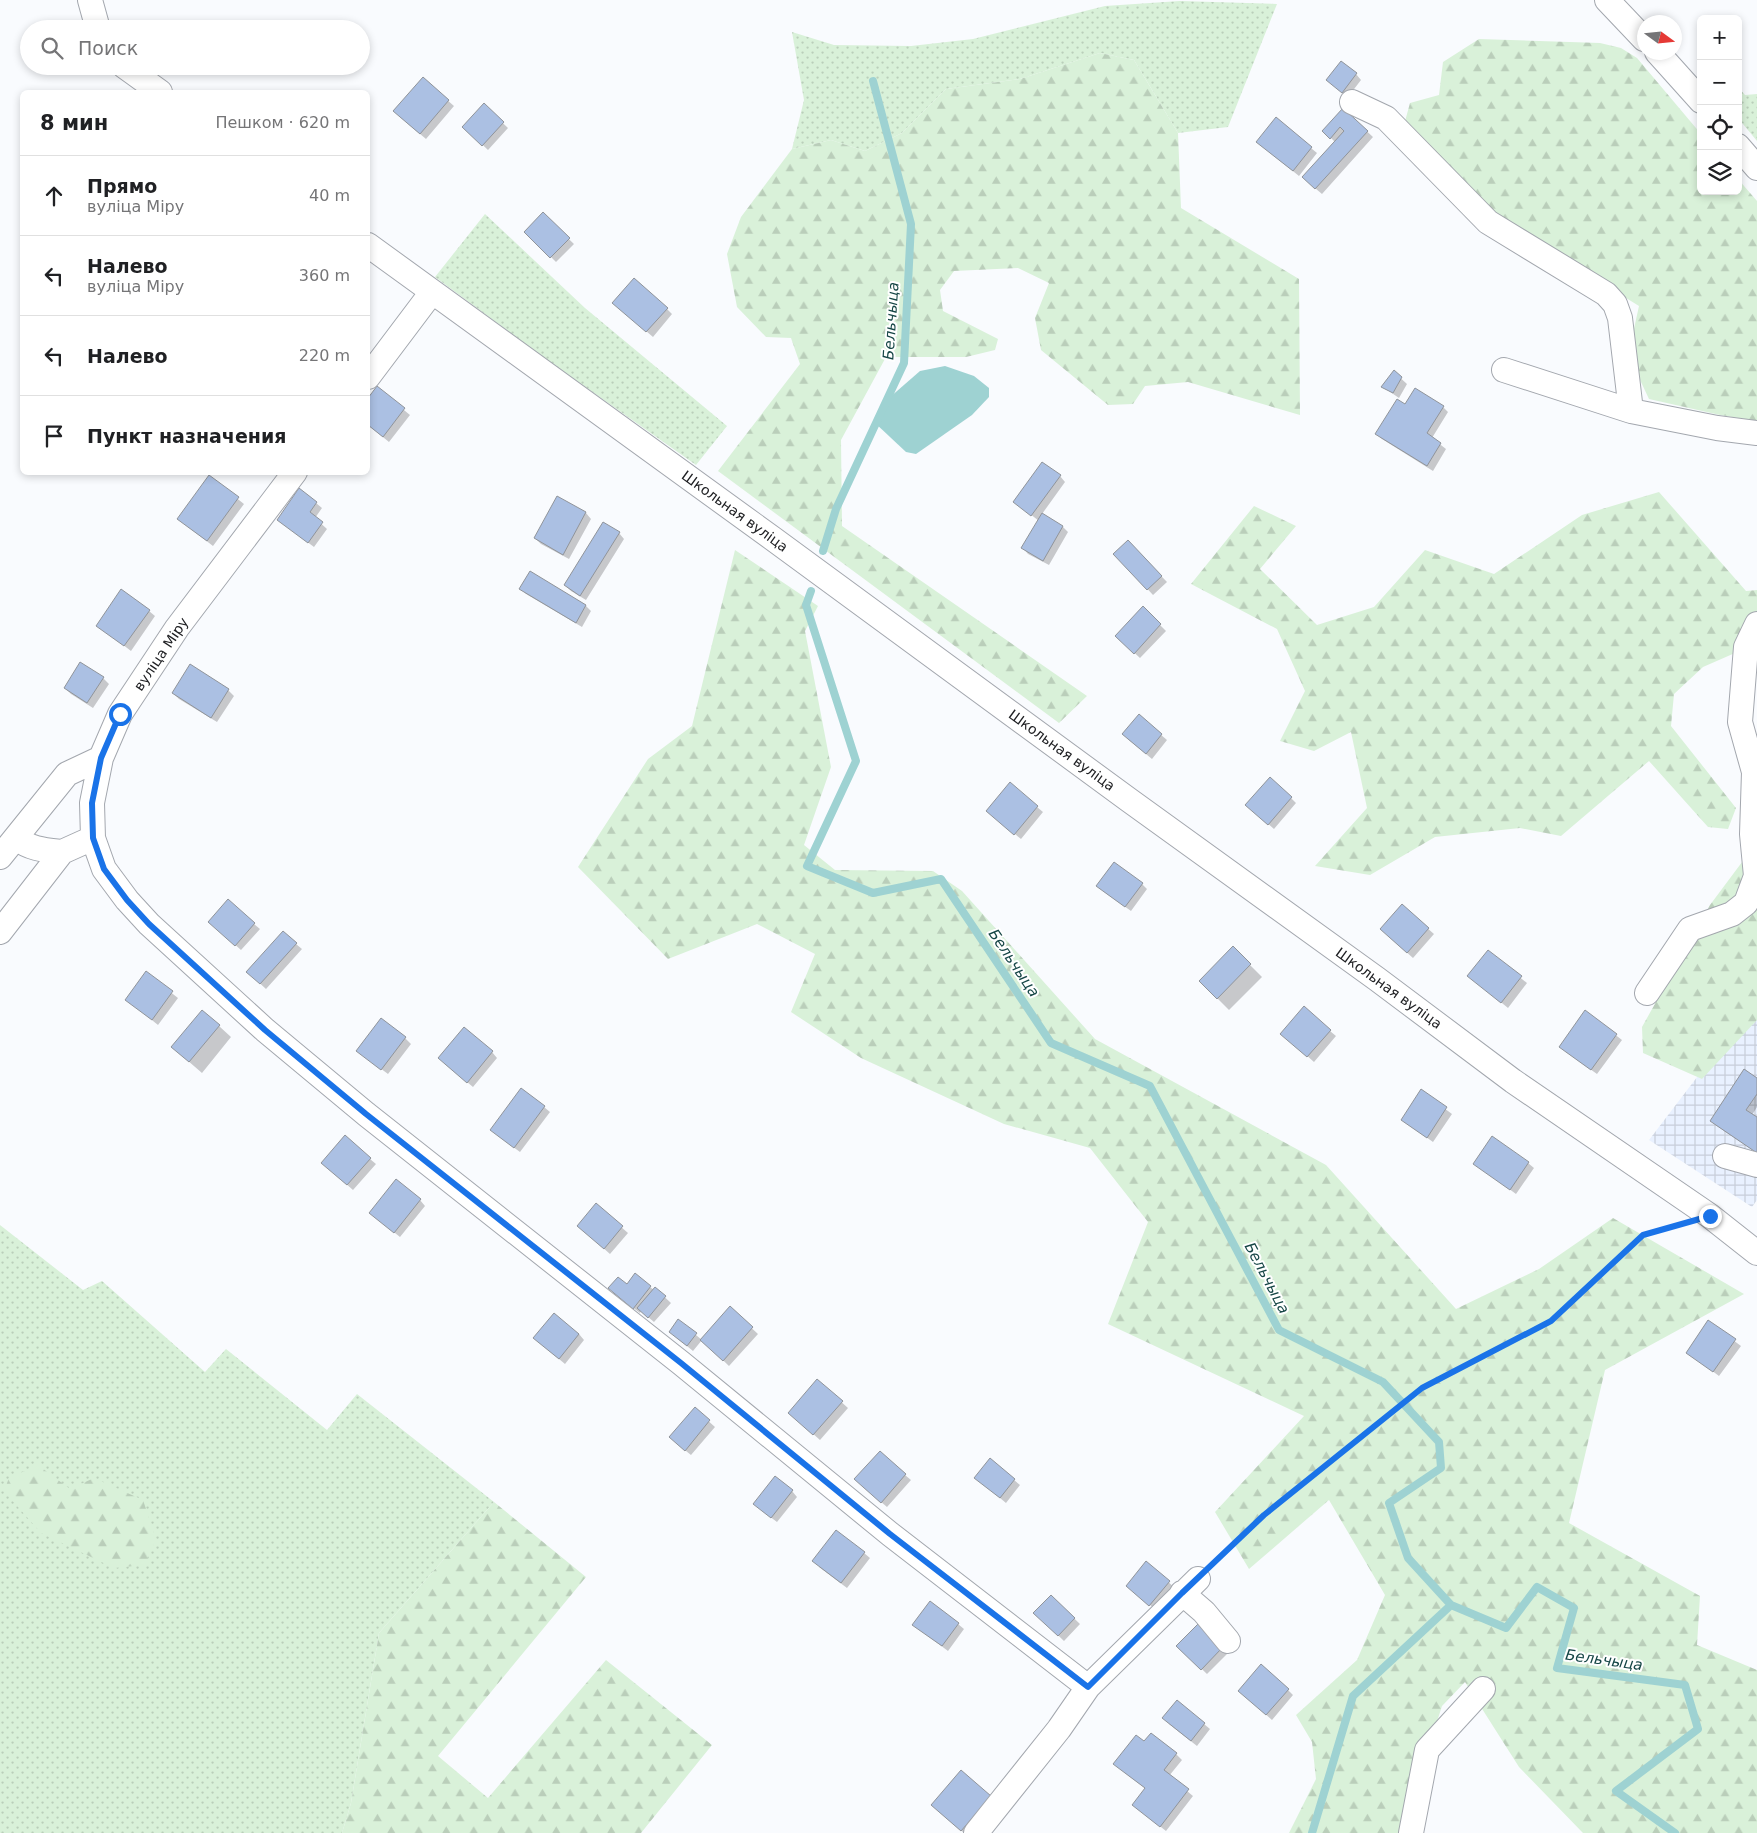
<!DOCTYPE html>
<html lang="ru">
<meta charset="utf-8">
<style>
body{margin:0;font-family:"DejaVu Sans",sans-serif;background:#f6f6f6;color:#202124}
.controls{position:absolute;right:15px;top:15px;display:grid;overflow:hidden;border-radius:8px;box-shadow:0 2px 8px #0003}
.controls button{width:45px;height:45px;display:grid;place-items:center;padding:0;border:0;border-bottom:1px solid #e0e0e0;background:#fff;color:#202124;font:25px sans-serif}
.compass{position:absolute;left:1637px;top:15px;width:45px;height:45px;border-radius:50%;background:#fff;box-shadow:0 2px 8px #0003;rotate:105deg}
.stop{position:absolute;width:15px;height:15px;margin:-11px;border:4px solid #1a73e8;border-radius:50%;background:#fff}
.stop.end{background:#1a73e8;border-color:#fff;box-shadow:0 1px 5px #0008}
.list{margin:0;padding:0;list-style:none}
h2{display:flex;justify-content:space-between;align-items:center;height:65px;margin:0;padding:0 20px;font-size:21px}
h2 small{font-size:16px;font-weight:400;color:#757577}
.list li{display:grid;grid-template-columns:32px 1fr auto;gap:15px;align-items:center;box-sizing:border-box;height:80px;padding:0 20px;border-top:1px solid #e0e0e0}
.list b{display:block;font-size:19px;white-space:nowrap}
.list p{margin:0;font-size:16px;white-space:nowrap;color:#757577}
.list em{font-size:16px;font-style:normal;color:#757577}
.icon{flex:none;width:28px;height:28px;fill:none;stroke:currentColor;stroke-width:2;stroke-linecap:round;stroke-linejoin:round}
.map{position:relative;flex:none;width:1757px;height:1833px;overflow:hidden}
.search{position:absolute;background:#fff;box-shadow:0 2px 8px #0003;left:20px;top:20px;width:350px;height:55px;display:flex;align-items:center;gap:12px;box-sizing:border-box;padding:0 18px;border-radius:28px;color:#757577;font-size:19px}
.panel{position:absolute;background:#fff;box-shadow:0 2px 8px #0003;left:20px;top:90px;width:350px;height:385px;border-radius:8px}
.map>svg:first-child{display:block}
.industrial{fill:url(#industrial-grid)}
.grass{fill:url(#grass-dots)}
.forest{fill:url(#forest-firs)}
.water{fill:#9ed2d2}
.shadow{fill:#0003}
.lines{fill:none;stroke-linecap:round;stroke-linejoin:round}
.stream{stroke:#9ed2d2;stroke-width:8}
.building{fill:#abc0e3;stroke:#90949a}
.minor-casing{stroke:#a3a7ae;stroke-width:26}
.path{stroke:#a8a9ac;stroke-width:3;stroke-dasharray:2.5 4;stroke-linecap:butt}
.minor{stroke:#fff;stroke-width:24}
.route{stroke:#1a73e8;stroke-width:6}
.labels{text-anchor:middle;stroke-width:4;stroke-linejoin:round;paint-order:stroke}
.street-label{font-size:14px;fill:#202124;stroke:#fff}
.water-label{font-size:15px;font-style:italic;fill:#164646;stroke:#fff}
</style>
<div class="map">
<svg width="1757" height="1833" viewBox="0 0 1757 1833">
<defs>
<pattern id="industrial-grid" width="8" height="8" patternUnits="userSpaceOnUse" patternTransform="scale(1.25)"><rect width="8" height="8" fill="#e9f1ff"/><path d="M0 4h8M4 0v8" fill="none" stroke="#c8ceda"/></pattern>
<pattern id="grass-dots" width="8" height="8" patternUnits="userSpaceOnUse" patternTransform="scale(1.25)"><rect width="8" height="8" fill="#d9f1d9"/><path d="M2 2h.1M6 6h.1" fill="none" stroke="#baceba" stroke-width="1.8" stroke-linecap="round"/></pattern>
<pattern id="forest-firs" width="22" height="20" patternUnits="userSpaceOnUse" patternTransform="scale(1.25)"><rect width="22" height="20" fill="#d9f1d9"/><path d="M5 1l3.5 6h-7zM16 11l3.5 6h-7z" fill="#baceba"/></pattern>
</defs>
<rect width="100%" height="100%" fill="#f9fbfe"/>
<!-- industrial -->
<path class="industrial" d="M 1757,991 L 1757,1200 L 1752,1207 L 1649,1140 L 1707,1064 Z"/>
<!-- grass -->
<path class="grass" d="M 1180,1 L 1277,4 L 1228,127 L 1178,133 L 1134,60 L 1100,53 L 1020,79 L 946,89 L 902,133 L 865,151 L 831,140 L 792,149 L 804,100 L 792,32 L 834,45 L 911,46 L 973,39 L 1105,6 Z
M 1738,87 L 1745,95 L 1757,94 L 1757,141 L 1738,118 Z
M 485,214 L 585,308 L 727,426 L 696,465 L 550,362 L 435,277 Z
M 0,1225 L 83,1290 L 102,1281 L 205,1372 L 226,1349 L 327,1430 L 357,1394 L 494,1502 L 379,1633 L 351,1803 L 342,1833 L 0,1833 Z"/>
<!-- forest -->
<path class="forest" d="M 1479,39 L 1600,43 L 1621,48 L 1637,58 L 1701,134 L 1701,191 L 1738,191 L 1738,179 L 1757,201 L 1757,421 L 1720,415 L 1649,399 L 1633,365 L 1631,342 L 1639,306 L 1497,218 L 1404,125 L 1410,103 L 1439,95 L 1443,62 Z
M 1100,53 L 1134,60 L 1178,133 L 1181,208 L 1299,279 L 1300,415 L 1188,382 L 1145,386 L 1133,404 L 1108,405 L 1041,350 L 1035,318 L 1049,283 L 1018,268 L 954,271 L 940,290 L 943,311 L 998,339 L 995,350 L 966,357 L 886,357 L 841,440 L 842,526 L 1087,696 L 1059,723 L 718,471 L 800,364 L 791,338 L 766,337 L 737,307 L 727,254 L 741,217 L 792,149 L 831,140 L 865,151 L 902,133 L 946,89 L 1020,79 Z
M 1659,492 L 1746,591 L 1757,590 L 1757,667 L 1735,653 L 1703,667 L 1674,694 L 1671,726 L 1736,808 L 1728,829 L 1708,827 L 1649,761 L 1561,836 L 1520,828 L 1435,837 L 1370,875 L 1315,866 L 1367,808 L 1351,732 L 1314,751 L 1280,741 L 1305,691 L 1277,629 L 1191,584 L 1254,506 L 1296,526 L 1260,569 L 1317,625 L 1374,607 L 1425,550 L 1494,574 L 1582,515 Z
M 735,550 L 818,606 L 805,631 L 831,767 L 804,845 L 835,870 L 933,871 L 962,891 L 1095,1039 L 1326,1165 L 1456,1309 L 1539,1269 L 1613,1218 L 1744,1294 L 1605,1370 L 1569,1523 L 1700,1596 L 1697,1645 L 1757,1670 L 1757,1833 L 1583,1833 L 1519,1767 L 1465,1682 L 1442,1706 L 1401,1833 L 1289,1833 L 1316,1779 L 1312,1742 L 1296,1715 L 1357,1660 L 1385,1595 L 1329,1500 L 1249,1569 L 1215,1512 L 1304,1416 L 1108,1324 L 1148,1222 L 1090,1148 L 1004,1124 L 861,1058 L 791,1012 L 815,954 L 757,924 L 668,959 L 578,867 L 648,759 L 692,726 Z
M 1757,842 L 1757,1020 L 1702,1079 L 1643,1053 L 1642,1027 L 1710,905 Z
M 38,1465 L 70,1489 L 94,1478 L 143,1500 L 156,1539 L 144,1565 L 114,1568 L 41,1533 L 4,1491 L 9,1478 Z
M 494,1502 L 586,1577 L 438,1756 L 488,1798 L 606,1660 L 712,1745 L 641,1833 L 342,1833 L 351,1803 L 379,1633 Z"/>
<!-- water -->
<path class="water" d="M 945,366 L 974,376 L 989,388 L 989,397 L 972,415 L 916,454 L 906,452 L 874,422 L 881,405 L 920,371 Z"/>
<!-- shadow -->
<path class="shadow" d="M 1356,74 L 1361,80 L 1348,97 L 1327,80 Z
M 423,79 L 454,106 L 426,139 L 400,117 Z
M 484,105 L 508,128 L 488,150 L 464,127 Z
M 1343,109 L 1373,137 L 1322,194 L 1309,183 L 1335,142 L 1324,131 Z
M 1276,119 L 1317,153 L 1299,176 L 1263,147 Z
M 543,214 L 574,244 L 556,262 L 526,232 Z
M 619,308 L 667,309 L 672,314 L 653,337 Z
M 1394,372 L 1407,384 L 1399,398 L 1383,387 Z
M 377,388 L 410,415 L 389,442 L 368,425 L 368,400 Z
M 1406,406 L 1443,407 L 1448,412 L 1432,438 L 1446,449 L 1433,471 L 1382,439 L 1376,433 Z
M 1060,476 L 1065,482 L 1042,514 L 1063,527 L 1068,532 L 1049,565 L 1028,554 L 1023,548 L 1039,521 L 1015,502 Z
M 210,477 L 244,504 L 213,546 L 178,519 Z
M 558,498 L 586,513 L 591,519 L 569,559 L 541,544 L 535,538 Z
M 316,503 L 322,508 L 315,518 L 327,529 L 314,547 L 278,520 Z
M 619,533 L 624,539 L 586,600 L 571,591 L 565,585 Z
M 1128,542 L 1167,582 L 1153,595 L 1115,554 Z
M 530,573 L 586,606 L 591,611 L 582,627 L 526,594 L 521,589 Z
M 1143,608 L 1166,631 L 1140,658 L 1116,636 Z
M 149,611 L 155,616 L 131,651 L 97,625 Z
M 81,664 L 103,678 L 109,684 L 93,708 L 71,694 L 65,688 Z
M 228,690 L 234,696 L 217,722 L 179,699 L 173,693 Z
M 1139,716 L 1167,740 L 1152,759 L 1129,740 Z
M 1291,798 L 1296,803 L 1274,829 L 1252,810 Z
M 1037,807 L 1043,812 L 1021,839 L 994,817 Z
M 1142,884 L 1147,889 L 1131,911 L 1103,891 Z
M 1402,906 L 1434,934 L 1413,958 L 1387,935 Z
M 254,924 L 260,929 L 241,950 L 215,927 Z
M 296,944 L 302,949 L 266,989 L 254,978 Z
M 1233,948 L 1262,977 L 1229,1010 L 1200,981 Z
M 1488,952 L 1527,983 L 1508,1008 L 1469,976 Z
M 146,973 L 178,998 L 158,1025 L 127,1000 Z
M 1586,1012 L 1622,1040 L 1597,1074 L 1566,1052 Z
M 219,1026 L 231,1037 L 202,1073 L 172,1047 Z
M 1330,1031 L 1336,1036 L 1314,1062 L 1288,1039 Z
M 405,1038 L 411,1044 L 388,1074 L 364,1056 Z
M 492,1052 L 497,1058 L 473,1087 L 445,1064 Z
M 1757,1079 L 1757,1107 L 1752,1115 L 1757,1119 L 1757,1153 L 1717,1126 L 1711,1121 Z
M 1421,1091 L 1452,1114 L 1433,1142 L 1402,1120 Z
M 544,1107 L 550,1112 L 520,1152 L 497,1135 Z
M 370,1159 L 376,1164 L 353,1190 L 328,1168 Z
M 1528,1163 L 1534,1168 L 1516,1194 L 1475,1164 Z
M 420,1200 L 425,1206 L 400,1237 L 376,1218 Z
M 596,1205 L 628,1233 L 610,1254 L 584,1231 Z
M 627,1286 L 650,1287 L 654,1290 L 655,1288 L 671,1303 L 654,1322 L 641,1311 L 640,1313 L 615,1294 Z
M 730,1308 L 758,1334 L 729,1366 L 702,1340 L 693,1351 L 676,1337 L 679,1321 L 702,1340 Z
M 1709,1322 L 1741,1346 L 1719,1376 L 1687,1352 Z
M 579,1334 L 584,1340 L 565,1364 L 541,1344 Z
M 817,1380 L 848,1408 L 820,1440 L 795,1418 Z
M 695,1409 L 715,1427 L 691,1455 L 676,1443 Z
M 905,1475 L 911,1480 L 887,1507 L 861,1485 Z
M 1014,1480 L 1020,1485 L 1006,1503 L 982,1483 Z
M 792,1491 L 797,1497 L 777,1522 L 761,1510 Z
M 864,1553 L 870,1558 L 847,1588 L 819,1567 Z
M 1147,1563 L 1175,1588 L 1156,1610 L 1133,1591 Z
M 1051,1596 L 1080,1624 L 1064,1641 L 1035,1613 Z
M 958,1624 L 964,1629 L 948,1651 L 920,1630 Z
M 1198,1625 L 1227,1654 L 1207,1674 L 1178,1646 Z
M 1288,1690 L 1293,1695 L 1272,1720 L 1245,1696 Z
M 1169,1724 L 1204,1724 L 1210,1729 L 1197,1746 Z
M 1144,1743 L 1176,1754 L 1182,1760 L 1169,1776 L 1193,1796 L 1166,1831 L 1133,1805 L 1146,1789 L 1120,1769 Z
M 990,1797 L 970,1833 L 964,1833 L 938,1811 Z"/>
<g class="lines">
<!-- stream -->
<path class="stream" d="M 823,551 L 836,509 L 904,363 L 911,224 L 873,81
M 811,591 L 806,605 L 856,761 L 807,866 L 873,893 L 941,879 L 1051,1043 L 1150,1086 L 1279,1330 L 1383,1382 L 1439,1442 L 1441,1468 L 1389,1503 L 1408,1558 L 1451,1605 L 1506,1628 L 1537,1587 L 1574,1608 L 1557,1668 L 1685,1685 L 1698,1729 L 1616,1791 L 1675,1833
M 1312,1833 L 1353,1696 L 1451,1605"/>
</g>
<!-- building -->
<path class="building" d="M 1341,61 L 1357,73 L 1342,93 L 1326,80 Z
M 423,77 L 449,100 L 420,134 L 393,111 Z
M 484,103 L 504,122 L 482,146 L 462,127 Z
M 1343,108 L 1368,131 L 1315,189 L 1302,177 L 1344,131 L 1340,127 L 1330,139 L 1322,131 Z
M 1276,117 L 1312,147 L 1293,171 L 1256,142 Z
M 543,212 L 570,238 L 550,258 L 524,232 Z
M 634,278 L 668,308 L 646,332 L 612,303 Z
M 1394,370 L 1402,377 L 1393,393 L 1381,387 Z
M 377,386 L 405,408 L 383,437 L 368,425 L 368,398 Z
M 1415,388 L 1444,406 L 1427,433 L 1441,443 L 1427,466 L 1375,434 L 1397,399 L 1405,404 Z
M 1042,462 L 1061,475 L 1031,516 L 1013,502 Z
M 209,475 L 239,497 L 207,541 L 177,519 Z
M 299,488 L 317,502 L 310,512 L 323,522 L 308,543 L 277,520 Z
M 557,496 L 586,512 L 563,555 L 534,538 Z
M 1042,513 L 1063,526 L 1043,561 L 1021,548 Z
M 603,522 L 620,532 L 580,596 L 564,585 Z
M 1128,540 L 1162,576 L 1147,590 L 1113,554 Z
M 530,571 L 586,605 L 576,623 L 519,589 Z
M 121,589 L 150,610 L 124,646 L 96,626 Z
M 1143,606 L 1161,624 L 1134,654 L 1115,636 Z
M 80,662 L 104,677 L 87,703 L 64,688 Z
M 190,664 L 229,689 L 211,718 L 172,693 Z
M 1139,714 L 1162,734 L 1146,754 L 1122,734 Z
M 1270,777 L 1292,797 L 1268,825 L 1245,805 Z
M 1010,782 L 1038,806 L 1014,835 L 986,811 Z
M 1114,862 L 1143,883 L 1125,907 L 1096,886 Z
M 228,899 L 255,923 L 235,946 L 208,922 Z
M 1402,904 L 1429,928 L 1407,953 L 1380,929 Z
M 283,931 L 297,943 L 260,984 L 246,972 Z
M 1233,946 L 1251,964 L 1217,999 L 1199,981 Z
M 1488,950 L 1522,976 L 1501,1003 L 1467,976 Z
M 146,971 L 173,991 L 152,1020 L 125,1000 Z
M 1304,1006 L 1331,1030 L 1307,1057 L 1280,1034 Z
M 202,1010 L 220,1025 L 189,1062 L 171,1047 Z
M 1585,1010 L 1617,1034 L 1591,1070 L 1559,1047 Z
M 381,1018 L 406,1037 L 381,1070 L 356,1051 Z
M 464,1027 L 493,1051 L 467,1083 L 438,1058 Z
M 1744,1069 L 1757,1078 L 1757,1094 L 1746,1110 L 1757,1117 L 1757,1153 L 1710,1121 Z
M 521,1088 L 545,1106 L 514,1148 L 490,1130 Z
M 1421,1089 L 1447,1107 L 1427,1138 L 1401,1120 Z
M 345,1135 L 371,1158 L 347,1185 L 321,1163 Z
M 1492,1136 L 1529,1162 L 1510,1190 L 1473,1164 Z
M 396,1179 L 421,1199 L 394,1233 L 369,1213 Z
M 596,1203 L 623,1226 L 604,1249 L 577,1226 Z
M 635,1273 L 651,1286 L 633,1309 L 608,1288 L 618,1277 L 627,1284 Z
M 655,1287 L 666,1296 L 648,1318 L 637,1308 Z
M 730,1306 L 753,1327 L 723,1361 L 700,1340 Z
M 554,1313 L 579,1334 L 559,1359 L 533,1338 Z
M 678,1319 L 697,1333 L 687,1346 L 669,1332 Z
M 1708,1320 L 1736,1339 L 1713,1372 L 1686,1353 Z
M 817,1379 L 843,1401 L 813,1435 L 788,1413 Z
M 695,1407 L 710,1420 L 685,1451 L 669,1437 Z
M 880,1451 L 906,1474 L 881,1503 L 854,1479 Z
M 990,1458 L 1015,1479 L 1000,1498 L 974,1478 Z
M 775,1476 L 793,1490 L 771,1518 L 753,1504 Z
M 836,1530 L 865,1552 L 841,1583 L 812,1561 Z
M 1146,1561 L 1170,1581 L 1149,1606 L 1126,1586 Z
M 1051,1595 L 1075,1618 L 1058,1636 L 1033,1613 Z
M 930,1601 L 959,1623 L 942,1646 L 912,1625 Z
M 1198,1624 L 1222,1648 L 1201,1670 L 1176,1646 Z
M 1261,1664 L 1289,1689 L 1266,1715 L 1238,1691 Z
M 1177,1700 L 1205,1723 L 1191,1741 L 1162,1718 Z
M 1151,1733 L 1177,1753 L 1164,1770 L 1189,1789 L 1160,1827 L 1132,1805 L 1145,1788 L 1113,1764 L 1136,1735 L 1144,1741 Z
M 961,1770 L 991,1796 L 961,1831 L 931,1805 Z"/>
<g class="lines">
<!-- minor casing -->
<g class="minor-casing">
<path id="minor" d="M 90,0 L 98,29
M 1607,0 L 1644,39
M 1657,52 L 1701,101
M 124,66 L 160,92
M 1352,102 L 1386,118 L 1488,222 L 1606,294 L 1615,304 L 1620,318 L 1631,411 L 1717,428 L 1757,433
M 1738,146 L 1757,168
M 368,245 L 772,538 L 1129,800 L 1377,979 L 1513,1081 L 1710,1216 L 1757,1253
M 1504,370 L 1631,411
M 368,377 L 432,292
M 295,472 L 177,628 L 120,714 L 101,758 L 92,803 L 93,838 L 104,869 L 127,900 L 149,924 L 265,1030 L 366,1114 L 681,1363 L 890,1534 L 1088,1687
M 16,838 C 30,849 44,850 62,852
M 0,857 L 67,774 L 101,758
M 0,932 L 62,852 L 93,838
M 1647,993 L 1690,929 L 1732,914 L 1746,903 L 1756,876 L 1752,834 L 1754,772 L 1740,722 L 1746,647 L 1757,624
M 1725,1156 L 1757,1165
M 1182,1593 L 1204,1612 L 1228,1641
M 976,1833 L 1059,1729 L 1088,1687 L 1198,1579
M 1411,1833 L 1427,1750 L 1483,1689"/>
</g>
<!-- path -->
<path class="path" d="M 1215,1563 L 1264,1515 L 1369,1429 L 1423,1388 L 1551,1321 L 1643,1235 L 1681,1224"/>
<!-- minor -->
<use href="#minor" class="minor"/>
</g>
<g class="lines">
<!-- route -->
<path class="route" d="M 120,714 L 101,758 L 92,803 L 93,838 L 104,869 L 127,900 L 149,924 L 265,1030 L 366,1114 L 681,1363 L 890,1534 L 1088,1687 L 1182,1593 L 1264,1515 L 1422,1388 L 1551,1321 L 1643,1235 L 1710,1216"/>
</g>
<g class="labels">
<!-- street labels -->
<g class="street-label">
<text transform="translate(735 511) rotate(36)" y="5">Школьная вуліца</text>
<text transform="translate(161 654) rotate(-56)" y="5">вуліца Міру</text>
<text transform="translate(1062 750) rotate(36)" y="5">Школьная вуліца</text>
<text transform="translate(1389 988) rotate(36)" y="5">Школьная вуліца</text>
</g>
<!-- water labels -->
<g class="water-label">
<text transform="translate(891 321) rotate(-86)" y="5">Бельчыца</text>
<text transform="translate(1014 963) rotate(56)" y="5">Бельчыца</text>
<text transform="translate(1267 1278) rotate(62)" y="5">Бельчыца</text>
<text transform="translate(1604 1660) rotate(8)" y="5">Бельчыца</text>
</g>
</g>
</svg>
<div class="controls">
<button>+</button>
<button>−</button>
<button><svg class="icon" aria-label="locate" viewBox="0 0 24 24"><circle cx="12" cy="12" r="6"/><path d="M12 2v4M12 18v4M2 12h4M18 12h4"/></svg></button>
<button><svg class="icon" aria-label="layers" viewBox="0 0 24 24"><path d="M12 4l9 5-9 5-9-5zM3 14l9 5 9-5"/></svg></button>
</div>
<svg class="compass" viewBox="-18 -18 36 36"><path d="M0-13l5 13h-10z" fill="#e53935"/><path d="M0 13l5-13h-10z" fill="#757577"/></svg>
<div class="stop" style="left:120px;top:714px"></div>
<div class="stop end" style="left:1710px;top:1216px"></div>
<div class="search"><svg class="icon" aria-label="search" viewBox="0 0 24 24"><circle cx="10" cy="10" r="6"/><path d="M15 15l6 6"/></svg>Поиск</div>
<section class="panel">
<h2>8 мин<small>Пешком · 620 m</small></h2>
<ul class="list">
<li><svg class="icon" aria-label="ahead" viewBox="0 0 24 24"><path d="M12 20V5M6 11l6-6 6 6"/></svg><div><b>Прямо</b><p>вуліца Міру</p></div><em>40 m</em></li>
<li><svg class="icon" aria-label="left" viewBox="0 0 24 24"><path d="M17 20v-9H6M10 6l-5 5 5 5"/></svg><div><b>Налево</b><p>вуліца Міру</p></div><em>360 m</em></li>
<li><svg class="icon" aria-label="left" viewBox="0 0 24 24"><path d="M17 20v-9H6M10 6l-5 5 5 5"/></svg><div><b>Налево</b></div><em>220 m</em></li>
<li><svg class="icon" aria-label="arrive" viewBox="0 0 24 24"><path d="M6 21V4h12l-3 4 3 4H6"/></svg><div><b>Пункт назначения</b></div></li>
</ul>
</section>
</div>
